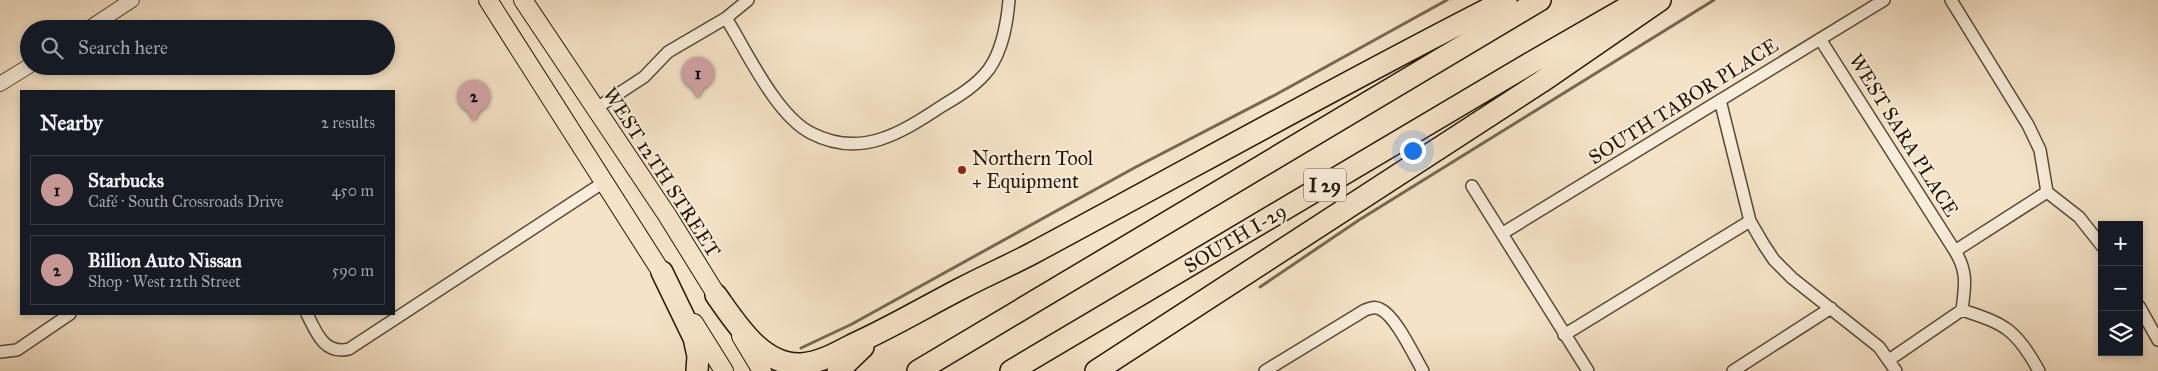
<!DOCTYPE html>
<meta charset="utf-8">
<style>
body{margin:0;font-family:"IM FELL Great Primer",serif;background:#242831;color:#f1f3f6}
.controls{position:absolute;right:15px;bottom:15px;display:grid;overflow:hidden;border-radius:0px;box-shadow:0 2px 8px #0003}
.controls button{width:45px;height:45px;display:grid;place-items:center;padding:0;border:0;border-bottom:1px solid #363941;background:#171b24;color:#f1f3f6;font:25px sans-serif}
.you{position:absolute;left:1412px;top:150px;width:18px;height:18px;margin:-12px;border:4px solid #fff;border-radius:50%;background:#1a73e8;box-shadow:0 0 0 8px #1a73e833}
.badge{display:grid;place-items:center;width:32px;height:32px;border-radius:50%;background:#c59692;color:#111;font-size:16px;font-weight:700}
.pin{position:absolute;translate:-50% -41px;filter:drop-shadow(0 1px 2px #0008)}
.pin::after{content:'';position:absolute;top:26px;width:18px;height:15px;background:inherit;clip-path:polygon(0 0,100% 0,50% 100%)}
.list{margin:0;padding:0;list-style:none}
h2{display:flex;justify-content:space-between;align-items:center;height:65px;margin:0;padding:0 20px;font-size:21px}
h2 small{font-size:16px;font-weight:400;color:#9ea1a6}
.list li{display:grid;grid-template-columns:32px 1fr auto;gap:15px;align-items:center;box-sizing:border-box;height:70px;margin:0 10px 10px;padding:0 10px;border:1px solid #363941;border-radius:0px}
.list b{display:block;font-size:19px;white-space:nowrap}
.list p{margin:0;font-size:16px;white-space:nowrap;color:#9ea1a6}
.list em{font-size:16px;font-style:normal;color:#9ea1a6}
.icon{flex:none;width:28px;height:28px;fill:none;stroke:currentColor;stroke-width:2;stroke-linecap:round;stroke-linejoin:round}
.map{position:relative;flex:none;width:2158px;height:371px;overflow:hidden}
.search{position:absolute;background:#171b24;box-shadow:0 2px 8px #0003;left:20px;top:20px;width:375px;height:55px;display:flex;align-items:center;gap:12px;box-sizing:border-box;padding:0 18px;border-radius:28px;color:#9ea1a6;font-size:19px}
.panel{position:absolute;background:#171b24;box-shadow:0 2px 8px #0003;left:20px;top:90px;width:375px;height:225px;border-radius:0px}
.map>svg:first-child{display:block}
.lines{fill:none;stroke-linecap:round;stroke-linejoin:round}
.stream{stroke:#776852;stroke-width:3}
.minor-casing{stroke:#594a36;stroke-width:14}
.tertiary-casing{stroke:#594a36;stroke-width:16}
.primary-casing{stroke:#251706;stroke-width:20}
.motorway-casing{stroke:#251706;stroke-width:24}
.minor{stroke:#f8eddb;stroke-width:11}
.tertiary{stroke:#f8eddb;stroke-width:14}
.primary{stroke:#f5e3c7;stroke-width:18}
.motorway{stroke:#f5e3c7;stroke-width:21}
.poi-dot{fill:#8f2418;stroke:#f8eddb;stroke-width:2}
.labels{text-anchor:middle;stroke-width:4;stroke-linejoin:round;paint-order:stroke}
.shield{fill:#f8eddb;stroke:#645746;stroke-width:1}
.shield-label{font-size:19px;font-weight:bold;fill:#251706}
.street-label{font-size:20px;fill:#251706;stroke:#f8eddb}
.poi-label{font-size:20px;fill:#251706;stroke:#f8eddb;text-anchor:start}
</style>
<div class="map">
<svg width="2158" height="371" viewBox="0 0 2158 371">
<rect width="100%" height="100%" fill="#f5e3c7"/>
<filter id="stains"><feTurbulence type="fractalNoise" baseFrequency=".004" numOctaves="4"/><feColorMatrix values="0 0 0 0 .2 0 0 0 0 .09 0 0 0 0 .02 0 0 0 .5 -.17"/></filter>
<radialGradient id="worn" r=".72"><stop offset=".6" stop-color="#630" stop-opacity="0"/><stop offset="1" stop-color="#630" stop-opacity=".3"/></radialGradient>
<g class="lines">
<!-- stream -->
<path class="stream" d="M 1260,287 L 1359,220 L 1714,0
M 801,348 L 852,324 L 1134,168 L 1275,95 L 1447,0"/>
<!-- minor casing -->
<g class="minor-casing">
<path id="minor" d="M 1951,0 L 2028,125 L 2040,150 L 2047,192 L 2079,217 L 2102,246
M 726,18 C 747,52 776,115 811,133 C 861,159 901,133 942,106 C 959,96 977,85 989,69 C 1003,49 1007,23 1009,0
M 1820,39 L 1955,251
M 1720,100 L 1750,221 L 1764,245 L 1774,260 L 1792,278 L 1879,347 L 1896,371
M 595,109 L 644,77 L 668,52 L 726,18 L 748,0
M 1472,186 L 1588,371
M 1503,233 L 1884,0
M 2139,306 L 2158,340
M 1962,310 C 2005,324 2016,329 2039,371
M 307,314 C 316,332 324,355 349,349 L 604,182
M 1564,335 L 1750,221
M 0,352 L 17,350 L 70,314
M 1889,360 L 1962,310 C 1965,286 1968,272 1955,251 L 2047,192
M 1265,371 L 1365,310 C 1370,308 1375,306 1380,309 C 1396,316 1414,356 1423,371
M 1733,371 L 1831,308"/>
</g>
<!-- tertiary casing -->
<g class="tertiary-casing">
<path id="tertiary" d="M 88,29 L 132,0
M 0,84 L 29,66"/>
</g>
<!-- primary casing -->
<g class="primary-casing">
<path id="primary" d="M 488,0 L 669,284
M 523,0 L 667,215 L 724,307
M 694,323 L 724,371
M 741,336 L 762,371"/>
</g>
<!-- motorway casing -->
<g class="motorway-casing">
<path id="motorway" d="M 662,272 L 694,338 L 698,356 L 697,371
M 716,295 C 736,323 762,366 801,364 C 819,363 837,353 852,345 C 890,328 925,307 962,288 C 985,276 1008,266 1031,254 C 1190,169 1346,81 1506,0
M 838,371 L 863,347
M 918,371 L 1540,0
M 1011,371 L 1534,61 L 1640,0
M 1096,371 L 1541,82 L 1660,0"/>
</g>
<!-- minor -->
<use href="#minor" class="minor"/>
<!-- tertiary -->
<use href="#tertiary" class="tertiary"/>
<!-- primary -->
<use href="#primary" class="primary"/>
<!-- motorway -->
<use href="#motorway" class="motorway"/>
</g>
<!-- markers -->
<circle class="poi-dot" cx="962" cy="170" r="5"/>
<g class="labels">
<!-- shield labels -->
<rect class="shield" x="1304" y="168.5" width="42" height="33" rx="4"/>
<g class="shield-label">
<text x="1325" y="192">I 29</text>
</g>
<!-- street labels -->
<g class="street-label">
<text transform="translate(1683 101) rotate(-32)" y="7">SOUTH TABOR PLACE</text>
<text transform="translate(1904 135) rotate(58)" y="7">WEST SARA PLACE</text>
<text transform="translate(662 172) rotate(57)" y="7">WEST 12TH STREET</text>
<text transform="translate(1235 238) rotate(-31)" y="7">SOUTH I-29</text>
</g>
<!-- poi labels -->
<g class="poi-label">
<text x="972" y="165">Northern Tool<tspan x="972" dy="23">+ Equipment</tspan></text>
</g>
</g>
<rect width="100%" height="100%" filter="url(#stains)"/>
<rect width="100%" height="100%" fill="url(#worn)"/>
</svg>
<div class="controls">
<button>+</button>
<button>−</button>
<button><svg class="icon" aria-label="layers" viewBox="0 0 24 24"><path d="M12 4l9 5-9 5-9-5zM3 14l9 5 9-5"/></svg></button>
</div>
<div class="you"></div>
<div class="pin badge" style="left:698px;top:98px">1</div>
<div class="pin badge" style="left:474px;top:121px">2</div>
<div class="search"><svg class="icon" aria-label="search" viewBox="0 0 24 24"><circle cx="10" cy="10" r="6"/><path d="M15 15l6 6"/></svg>Search here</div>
<section class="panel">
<h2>Nearby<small>2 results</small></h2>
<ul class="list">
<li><span class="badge">1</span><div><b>Starbucks</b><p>Café · South Crossroads Drive</p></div><em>450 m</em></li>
<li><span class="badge">2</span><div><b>Billion Auto Nissan</b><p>Shop · West 12th Street</p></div><em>590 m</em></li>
</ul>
</section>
</div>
